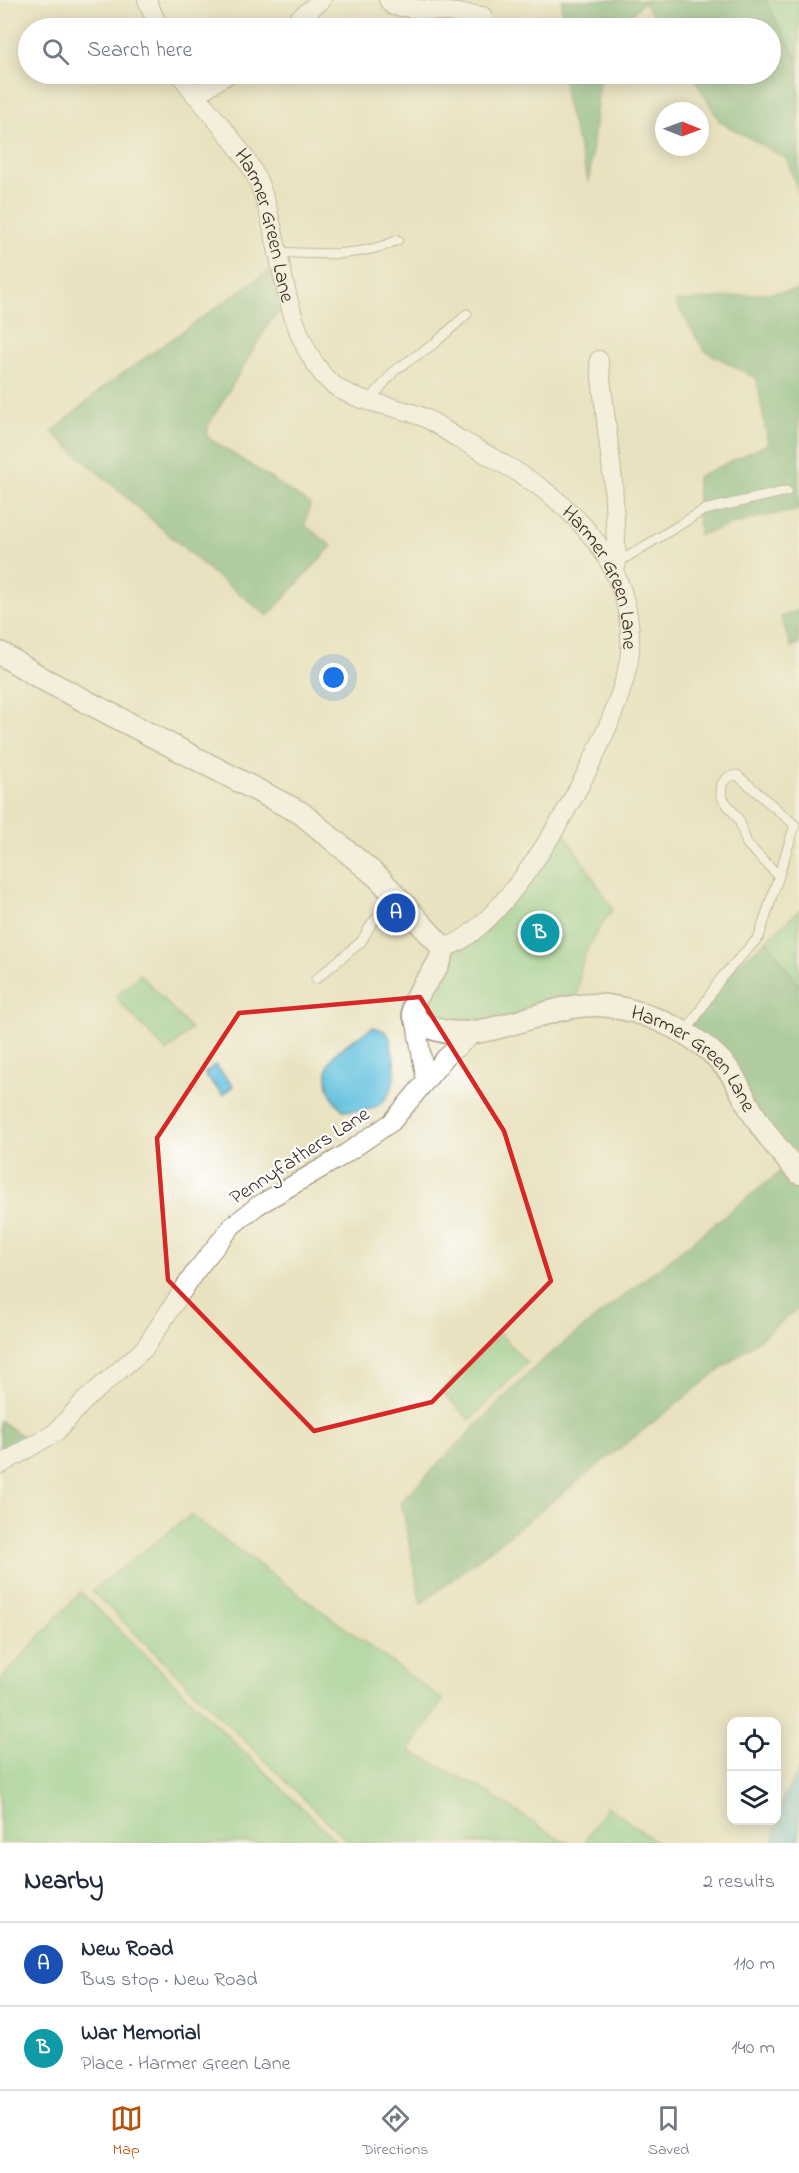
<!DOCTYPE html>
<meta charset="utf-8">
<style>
body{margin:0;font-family:"Indie Flower",sans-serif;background:#f2f2f3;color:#1f2937}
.controls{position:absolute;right:18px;bottom:18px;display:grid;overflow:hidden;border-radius:12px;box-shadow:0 3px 15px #0003}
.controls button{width:54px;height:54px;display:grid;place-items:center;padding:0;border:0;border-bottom:2px solid #e0e1e3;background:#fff;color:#1f2937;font:30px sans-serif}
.compass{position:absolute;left:655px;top:102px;width:54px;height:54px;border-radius:50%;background:#fff;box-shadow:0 3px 15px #0003;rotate:91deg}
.you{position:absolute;left:334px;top:678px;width:21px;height:21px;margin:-15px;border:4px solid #fff;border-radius:50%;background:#1a73e8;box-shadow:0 0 0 9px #1a73e833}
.badge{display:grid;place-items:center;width:39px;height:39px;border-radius:50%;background:#b45309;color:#fff;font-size:20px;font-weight:700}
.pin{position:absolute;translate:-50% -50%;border:3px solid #fff;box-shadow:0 2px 6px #0006}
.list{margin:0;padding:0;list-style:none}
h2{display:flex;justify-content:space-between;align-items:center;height:78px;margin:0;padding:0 24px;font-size:26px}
h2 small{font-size:20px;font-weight:400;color:#747a83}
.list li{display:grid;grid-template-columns:39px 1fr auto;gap:18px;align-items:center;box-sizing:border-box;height:84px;padding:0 24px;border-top:2px solid #e0e1e3}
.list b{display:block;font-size:22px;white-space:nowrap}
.list p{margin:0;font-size:20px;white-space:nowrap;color:#747a83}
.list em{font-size:20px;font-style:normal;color:#747a83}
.icon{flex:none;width:33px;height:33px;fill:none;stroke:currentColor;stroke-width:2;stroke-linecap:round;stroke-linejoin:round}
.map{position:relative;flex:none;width:799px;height:1843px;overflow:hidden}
.search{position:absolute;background:#fff;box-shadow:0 3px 15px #0003;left:18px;right:18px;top:18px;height:66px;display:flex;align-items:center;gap:15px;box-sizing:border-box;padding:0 21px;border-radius:33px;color:#747a83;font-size:22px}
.sheet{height:246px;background:#fff}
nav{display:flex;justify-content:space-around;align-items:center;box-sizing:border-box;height:84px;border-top:2px solid #e0e1e3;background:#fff;font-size:16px;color:#747a83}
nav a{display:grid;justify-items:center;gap:3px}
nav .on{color:#b45309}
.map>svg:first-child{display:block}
.green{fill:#7fcd8c;stroke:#5d7c55;stroke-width:1.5}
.forest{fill:#67b078;stroke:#516d4b;stroke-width:1.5}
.water{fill:#5ebfdc;stroke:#4c747d;stroke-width:1.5}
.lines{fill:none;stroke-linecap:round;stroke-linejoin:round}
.service-casing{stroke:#92866f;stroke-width:11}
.minor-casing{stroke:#92866f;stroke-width:20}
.tertiary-casing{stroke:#92866f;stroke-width:25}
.service{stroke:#fff;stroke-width:9}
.minor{stroke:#fff;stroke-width:18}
.tertiary{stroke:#fff;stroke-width:22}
.marked{fill:none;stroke:#d62828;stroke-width:4.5;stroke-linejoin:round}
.labels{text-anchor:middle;stroke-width:4.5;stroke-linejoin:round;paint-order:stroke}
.street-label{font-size:21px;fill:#3b2a1e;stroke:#fff}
</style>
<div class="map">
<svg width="799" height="1843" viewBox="0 0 799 1843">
<rect width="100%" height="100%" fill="#fff"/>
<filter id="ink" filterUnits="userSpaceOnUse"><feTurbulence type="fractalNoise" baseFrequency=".0167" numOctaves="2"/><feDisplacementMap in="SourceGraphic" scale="12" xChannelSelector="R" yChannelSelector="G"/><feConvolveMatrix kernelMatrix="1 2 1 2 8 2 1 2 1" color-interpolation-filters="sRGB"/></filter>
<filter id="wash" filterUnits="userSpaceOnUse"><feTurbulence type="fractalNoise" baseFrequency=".008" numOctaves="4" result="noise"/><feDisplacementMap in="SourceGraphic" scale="24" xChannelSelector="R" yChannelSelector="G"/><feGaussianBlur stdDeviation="1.35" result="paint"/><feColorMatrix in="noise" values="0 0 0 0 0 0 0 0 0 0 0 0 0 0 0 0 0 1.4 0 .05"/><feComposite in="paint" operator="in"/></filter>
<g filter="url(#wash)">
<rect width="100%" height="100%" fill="#e9e2c0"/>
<!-- green -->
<path class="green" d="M 765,0 L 799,0 L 799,63 L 799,62 Z
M 556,829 L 566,836 L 613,909 C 584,947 579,959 577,1008 L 535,1017 L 422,1024 L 416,996 Z
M 799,910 L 799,986 L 767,940 Z
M 140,974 L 191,1029 L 167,1052 L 115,997 Z
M 500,1334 L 527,1363 L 470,1420 L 442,1392 Z
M 191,1515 L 443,1700 L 409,1751 L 482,1789 L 552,1835 L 570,1843 L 349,1843 L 92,1591 Z
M 80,1592 L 338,1843 L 0,1843 L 0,1681 Z
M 607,1806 L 658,1843 L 584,1843 Z"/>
<!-- forest -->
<path class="forest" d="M 562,0 L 765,0 L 799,63 L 799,194 L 786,158 L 720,122 L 692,74 L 770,74 L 770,28 L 662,28 L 643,2 L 620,28 L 562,28 Z
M 564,74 L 600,74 L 589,183 L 565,98 Z
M 270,270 L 281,310 L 269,323 L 208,426 L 207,437 L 310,504 L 305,525 L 332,546 L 268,616 L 216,576 L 52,432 L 105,386 Z
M 799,290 L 799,510 L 755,518 L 699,535 L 697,477 L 768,444 L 757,379 L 704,350 L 675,302 Z
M 799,610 L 799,644 L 791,647 L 781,617 Z
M 767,940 L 799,986 L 799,1308 L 421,1604 L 401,1501 L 540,1362 L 790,1164 L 686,1032 L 721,978 Z
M 0,1421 L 29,1440 L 12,1450 L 0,1447 Z"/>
<!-- water -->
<path class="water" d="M 373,1027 C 378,1029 383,1029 386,1032 C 391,1037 390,1044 392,1050 C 402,1087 384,1118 343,1110 C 335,1103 331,1096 328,1086 C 320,1052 351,1044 373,1027 Z
M 215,1065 L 233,1086 L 223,1095 L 204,1074 Z
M 799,1771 L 799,1843 L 773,1843 L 783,1798 Z"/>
</g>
<g filter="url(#ink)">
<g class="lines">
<!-- service casing -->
<g class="service-casing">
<path id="service" d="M 277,252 C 319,254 359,258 398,240
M 370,400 L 395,370 L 434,344 L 467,314
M 617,563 L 704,510 L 787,491
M 316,979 L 361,942 L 372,923 L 396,898
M 686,1032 L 721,978 L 759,937 L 795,825 L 737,775 L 728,777 L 722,784 L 721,796 L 739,820 L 747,844 L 779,876"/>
</g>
<!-- minor casing -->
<g class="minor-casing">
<g id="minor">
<path d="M 147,0 L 159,28"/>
<path d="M 388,0 L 393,6 L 483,16"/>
<path d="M 287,28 L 322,0"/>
<path id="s1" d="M 180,74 C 203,107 246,149 260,186 C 284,248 280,320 323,375 C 346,404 395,403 427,419 C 439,425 450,434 461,440 C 515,470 559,492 597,543 C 620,575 632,611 630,651 C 625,721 513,931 443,948"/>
<path d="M 195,95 L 228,74"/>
<path d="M 599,360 L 613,481 L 617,563 L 614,573"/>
<path d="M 415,1018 L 426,1081"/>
<path d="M 0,1465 L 56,1432 L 84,1401 L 144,1349 L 195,1272 L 233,1225 L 257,1206 L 339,1158 L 392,1122 L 445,1058 L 474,1033"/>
</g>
</g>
<!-- tertiary casing -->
<g class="tertiary-casing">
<g id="tertiary">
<path id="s2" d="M 0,653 L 41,678 L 301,813 L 379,878 L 443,948 C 443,971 405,996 415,1017 C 417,1022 424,1025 429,1027 C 487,1050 549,997 608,1006 C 651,1012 703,1036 730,1072 C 738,1083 743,1096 750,1108 C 763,1131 781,1153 799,1173"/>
</g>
</g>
<!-- service -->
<use href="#service" class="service"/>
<!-- minor -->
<use href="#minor" class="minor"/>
<!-- tertiary -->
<use href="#tertiary" class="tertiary"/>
</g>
</g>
<!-- marked area -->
<path d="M0 0H799V1843H0ZM 420,997 L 504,1131 L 551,1281 L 432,1402 L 314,1431 L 168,1280 L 157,1138 L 239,1013 Z" fill="#e9e2c0" fill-opacity=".55" fill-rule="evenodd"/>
<path class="marked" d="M 420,997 L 504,1131 L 551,1281 L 432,1402 L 314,1431 L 168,1280 L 157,1138 L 239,1013 Z"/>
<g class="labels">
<!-- street labels -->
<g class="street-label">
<text dy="7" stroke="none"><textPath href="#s1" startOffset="177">Harmer Green Lane</textPath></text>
<text dy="7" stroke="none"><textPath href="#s1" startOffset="699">Harmer Green Lane</textPath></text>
<text dy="7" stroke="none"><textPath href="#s2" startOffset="920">Harmer Green Lane</textPath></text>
<text transform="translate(299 1155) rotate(-33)" y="7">Pennyfathers Lane</text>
</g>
</g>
</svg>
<div class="controls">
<button><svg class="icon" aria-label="locate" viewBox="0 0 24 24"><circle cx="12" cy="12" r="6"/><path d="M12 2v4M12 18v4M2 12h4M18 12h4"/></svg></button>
<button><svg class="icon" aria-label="layers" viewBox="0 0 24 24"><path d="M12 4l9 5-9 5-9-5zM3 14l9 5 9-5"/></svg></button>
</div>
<svg class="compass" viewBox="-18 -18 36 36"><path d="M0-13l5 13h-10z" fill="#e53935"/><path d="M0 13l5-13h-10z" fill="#747a83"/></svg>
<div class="you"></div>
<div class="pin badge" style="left:396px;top:913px;background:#1a4fb4">A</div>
<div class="pin badge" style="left:540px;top:933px;background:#0f9aa8">B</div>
<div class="search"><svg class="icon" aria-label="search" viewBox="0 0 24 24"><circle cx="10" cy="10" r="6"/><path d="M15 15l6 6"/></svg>Search here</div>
</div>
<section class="sheet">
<h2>Nearby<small>2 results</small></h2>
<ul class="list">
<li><span class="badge" style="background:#1a4fb4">A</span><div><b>New Road</b><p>Bus stop · New Road</p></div><em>110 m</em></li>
<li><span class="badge" style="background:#0f9aa8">B</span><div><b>War Memorial</b><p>Place · Harmer Green Lane</p></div><em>140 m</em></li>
</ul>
</section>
<nav>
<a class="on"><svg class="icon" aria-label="map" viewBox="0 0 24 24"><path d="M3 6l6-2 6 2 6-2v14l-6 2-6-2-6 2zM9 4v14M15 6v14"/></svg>Map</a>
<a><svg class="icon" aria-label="directions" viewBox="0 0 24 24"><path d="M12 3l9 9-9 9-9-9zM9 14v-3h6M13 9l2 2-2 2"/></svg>Directions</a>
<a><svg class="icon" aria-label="saved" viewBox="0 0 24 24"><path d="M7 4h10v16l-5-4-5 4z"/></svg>Saved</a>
</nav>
